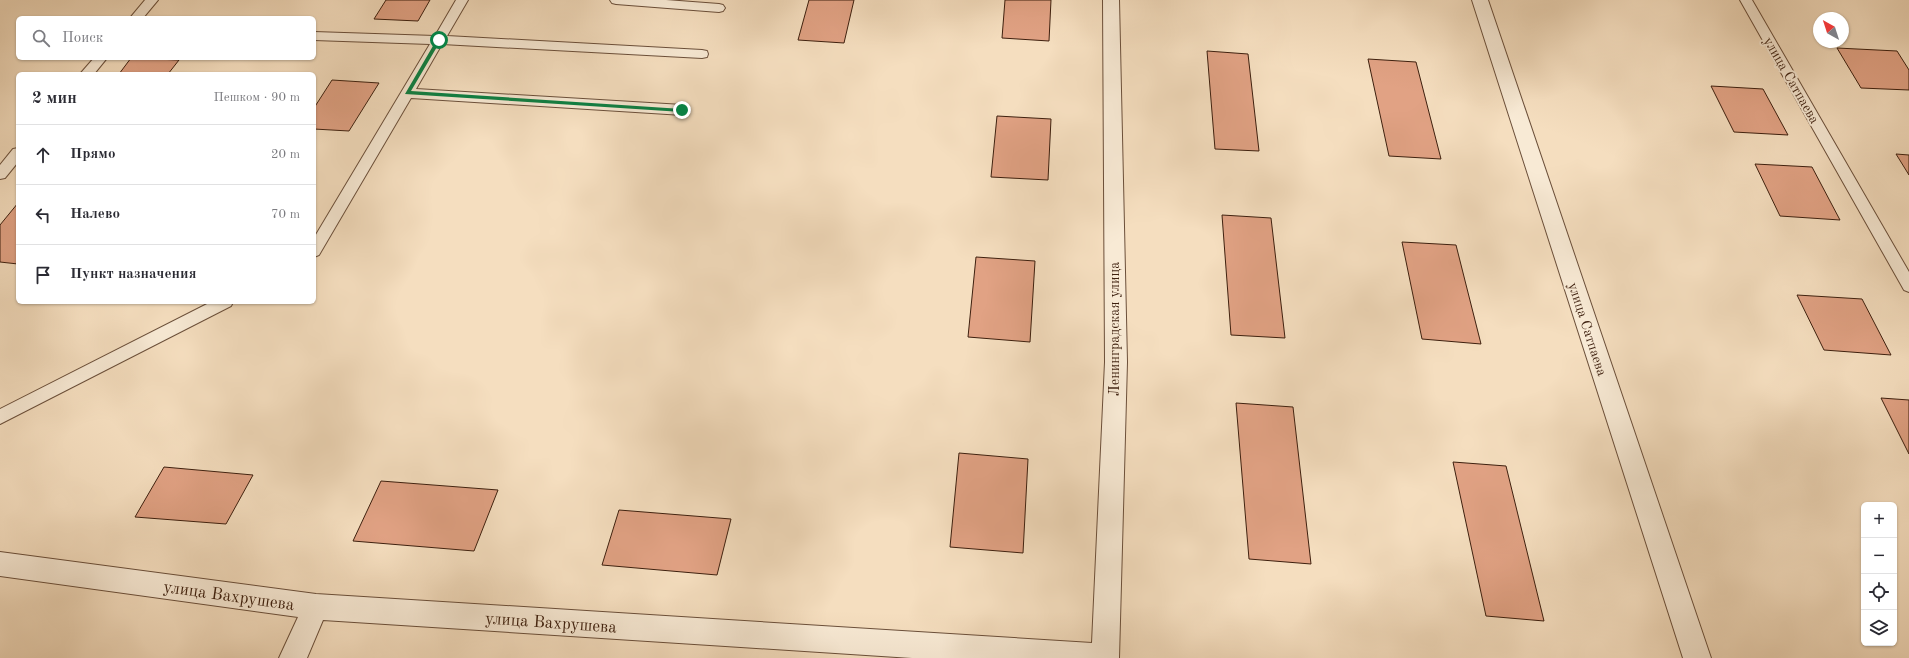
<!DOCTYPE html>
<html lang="ru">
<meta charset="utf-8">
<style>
body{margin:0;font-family:"Old Standard TT",serif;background:#f2f2f3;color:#2b2b33}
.controls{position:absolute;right:12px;bottom:12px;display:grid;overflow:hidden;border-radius:6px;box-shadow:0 1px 3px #0004}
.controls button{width:36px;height:36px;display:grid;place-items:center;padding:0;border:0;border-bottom:1px solid #e1e1e2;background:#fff;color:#2b2b33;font:20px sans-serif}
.compass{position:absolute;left:1813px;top:12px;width:36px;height:36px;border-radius:50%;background:#fff;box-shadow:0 1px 3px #0004;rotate:321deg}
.stop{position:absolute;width:12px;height:12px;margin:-9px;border:3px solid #0b8043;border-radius:50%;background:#fff}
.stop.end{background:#0b8043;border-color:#fff;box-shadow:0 1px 4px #0008}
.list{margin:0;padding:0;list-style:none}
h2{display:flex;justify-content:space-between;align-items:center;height:52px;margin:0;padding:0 16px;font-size:17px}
h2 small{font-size:13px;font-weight:400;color:#7c7c81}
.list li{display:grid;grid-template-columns:26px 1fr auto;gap:12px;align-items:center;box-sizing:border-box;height:60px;padding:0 16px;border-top:1px solid #e1e1e2}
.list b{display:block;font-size:15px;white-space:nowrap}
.list em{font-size:13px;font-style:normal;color:#7c7c81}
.icon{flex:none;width:22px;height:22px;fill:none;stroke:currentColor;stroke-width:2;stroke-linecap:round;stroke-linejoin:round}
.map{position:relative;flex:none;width:1909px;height:658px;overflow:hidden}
.search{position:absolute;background:#fff;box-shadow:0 1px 3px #0004;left:16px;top:16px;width:300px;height:44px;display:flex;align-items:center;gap:10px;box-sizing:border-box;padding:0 14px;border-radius:6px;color:#7c7c81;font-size:15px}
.panel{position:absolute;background:#fff;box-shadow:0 1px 3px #0004;left:16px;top:72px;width:300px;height:232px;border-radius:6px}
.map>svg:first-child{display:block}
.building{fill:#e1a284;stroke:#3d1f0e}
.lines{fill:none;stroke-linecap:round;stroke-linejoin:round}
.service-casing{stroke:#6b4f3a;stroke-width:2}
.minor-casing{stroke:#6b4f3a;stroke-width:2}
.service{fill:#f8ead5;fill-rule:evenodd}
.minor{fill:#f8ead5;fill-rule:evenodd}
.route{fill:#0b8043}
.labels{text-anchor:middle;stroke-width:4;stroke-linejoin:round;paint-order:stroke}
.street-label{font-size:14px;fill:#3d1f0e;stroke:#f8ead5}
.near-street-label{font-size:17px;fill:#3d1f0e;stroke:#f8ead5}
</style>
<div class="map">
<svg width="1909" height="658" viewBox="0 0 1909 658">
<rect width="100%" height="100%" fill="#f5debf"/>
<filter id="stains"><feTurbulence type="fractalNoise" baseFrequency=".005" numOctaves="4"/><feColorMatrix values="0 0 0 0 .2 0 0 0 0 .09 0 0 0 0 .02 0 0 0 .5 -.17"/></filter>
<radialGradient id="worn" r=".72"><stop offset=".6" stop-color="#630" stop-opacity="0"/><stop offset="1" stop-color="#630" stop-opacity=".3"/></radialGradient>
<!-- building -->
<path class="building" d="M 386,0 L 430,0 L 418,21 L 374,19 Z
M 809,0 L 854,0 L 844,43 L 798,40 Z
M 1005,0 L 1051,0 L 1049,41 L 1002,38 Z
M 1837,48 L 1897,51 L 1909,70 L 1909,90 L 1861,88 Z
M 1207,51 L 1248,54 L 1259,151 L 1215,149 Z
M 131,58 L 179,60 L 168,74 L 119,74 Z
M 1368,59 L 1416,62 L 1441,159 L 1389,156 Z
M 332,80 L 379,83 L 349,131 L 314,129 L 314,108 Z
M 1711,86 L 1763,89 L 1788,135 L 1734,132 Z
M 997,116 L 1051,119 L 1048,180 L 991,177 Z
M 1896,154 L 1909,155 L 1909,175 Z
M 1755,164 L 1812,167 L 1840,220 L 1780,216 Z
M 18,203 L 18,264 L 0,262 L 0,225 Z
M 1222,215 L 1271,218 L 1285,338 L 1231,335 Z
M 1402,242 L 1456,245 L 1481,344 L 1422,339 Z
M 976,257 L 1035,261 L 1030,342 L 968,337 Z
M 1797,295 L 1862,299 L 1891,355 L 1824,350 Z
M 1881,398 L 1909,400 L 1909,454 Z
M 1236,403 L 1293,407 L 1311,564 L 1249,559 Z
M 959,453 L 1028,459 L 1023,553 L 950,547 Z
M 1453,462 L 1506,466 L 1544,621 L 1486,616 Z
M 164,467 L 253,475 L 226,524 L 135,517 Z
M 381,481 L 498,490 L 474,551 L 353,541 Z
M 619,510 L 731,519 L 717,575 L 602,565 Z"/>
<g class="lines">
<!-- service casing -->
<g class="service-casing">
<path id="service" d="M 145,0 L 158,0 L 143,18 L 130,18 Z
M 456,0 L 468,0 L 447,36 L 702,50 L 707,51 L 708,54 L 707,57 L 702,58 L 442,44 L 416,89 L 683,105 L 688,107 L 690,110 L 688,113 L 683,115 L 411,98 L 319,255 L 314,257 L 314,238 L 430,44 L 314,40 L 314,32 L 435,36 Z
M 610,0 L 666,0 L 719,4 L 723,5 L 725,8 L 723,11 L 719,12 L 616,4 L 612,3 Z
M 1740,0 L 1752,0 L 1909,272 L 1909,292 L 1904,290 Z
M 94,58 L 107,58 L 94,74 L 80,74 Z
M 18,148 L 18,162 L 5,178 L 0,179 L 0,165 L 13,149 Z
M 211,302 L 233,302 L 231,306 L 0,424 L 0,409 Z"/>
</g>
<!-- minor casing -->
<g class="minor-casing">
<path id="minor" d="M 1103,0 L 1119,0 L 1127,362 L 1119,658 L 912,658 L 323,620 L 307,658 L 279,658 L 298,617 L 0,576 L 0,552 L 316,594 L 1092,643 L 1105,362 Z
M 1472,0 L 1488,0 L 1711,658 L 1683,658 Z"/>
</g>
<!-- service -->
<use href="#service" class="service"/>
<!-- minor -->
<use href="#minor" class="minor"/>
</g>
<!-- route -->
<path class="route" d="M 437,39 L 441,40 L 411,91 L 682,109 L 685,110 L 682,112 L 405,94 Z"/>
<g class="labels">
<!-- street labels -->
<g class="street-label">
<text transform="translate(1792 80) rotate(60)" y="5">улица Сатпаева</text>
<text transform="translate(1114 329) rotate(-90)" y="5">Ленинградская улица</text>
<text transform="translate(1588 329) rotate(72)" y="5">улица Сатпаева</text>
</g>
<!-- near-street labels -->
<g class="near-street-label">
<text transform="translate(229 595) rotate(8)" y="6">улица Вахрушева</text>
<text transform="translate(551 622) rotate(4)" y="6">улица Вахрушева</text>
</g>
</g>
<rect width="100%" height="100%" filter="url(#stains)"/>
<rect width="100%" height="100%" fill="url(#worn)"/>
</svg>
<div class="controls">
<button>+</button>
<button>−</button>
<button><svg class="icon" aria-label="locate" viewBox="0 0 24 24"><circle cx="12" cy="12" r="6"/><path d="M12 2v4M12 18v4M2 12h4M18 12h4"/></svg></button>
<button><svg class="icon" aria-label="layers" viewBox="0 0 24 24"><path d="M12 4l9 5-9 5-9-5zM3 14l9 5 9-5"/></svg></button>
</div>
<svg class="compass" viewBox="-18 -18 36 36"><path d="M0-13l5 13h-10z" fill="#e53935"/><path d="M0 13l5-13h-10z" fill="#7c7c81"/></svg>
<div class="stop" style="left:439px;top:40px"></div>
<div class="stop end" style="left:682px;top:110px"></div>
<div class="search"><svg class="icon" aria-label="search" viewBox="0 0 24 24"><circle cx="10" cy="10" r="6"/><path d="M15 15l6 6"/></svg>Поиск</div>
<section class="panel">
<h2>2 мин<small>Пешком · 90 m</small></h2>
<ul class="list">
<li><svg class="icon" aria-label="ahead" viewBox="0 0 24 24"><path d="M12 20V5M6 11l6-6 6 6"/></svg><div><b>Прямо</b></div><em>20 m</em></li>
<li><svg class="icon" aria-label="left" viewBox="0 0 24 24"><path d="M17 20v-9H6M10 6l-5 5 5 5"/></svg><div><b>Налево</b></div><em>70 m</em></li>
<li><svg class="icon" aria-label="arrive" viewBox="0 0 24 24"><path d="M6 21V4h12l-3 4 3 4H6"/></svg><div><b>Пункт назначения</b></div></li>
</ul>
</section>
</div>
